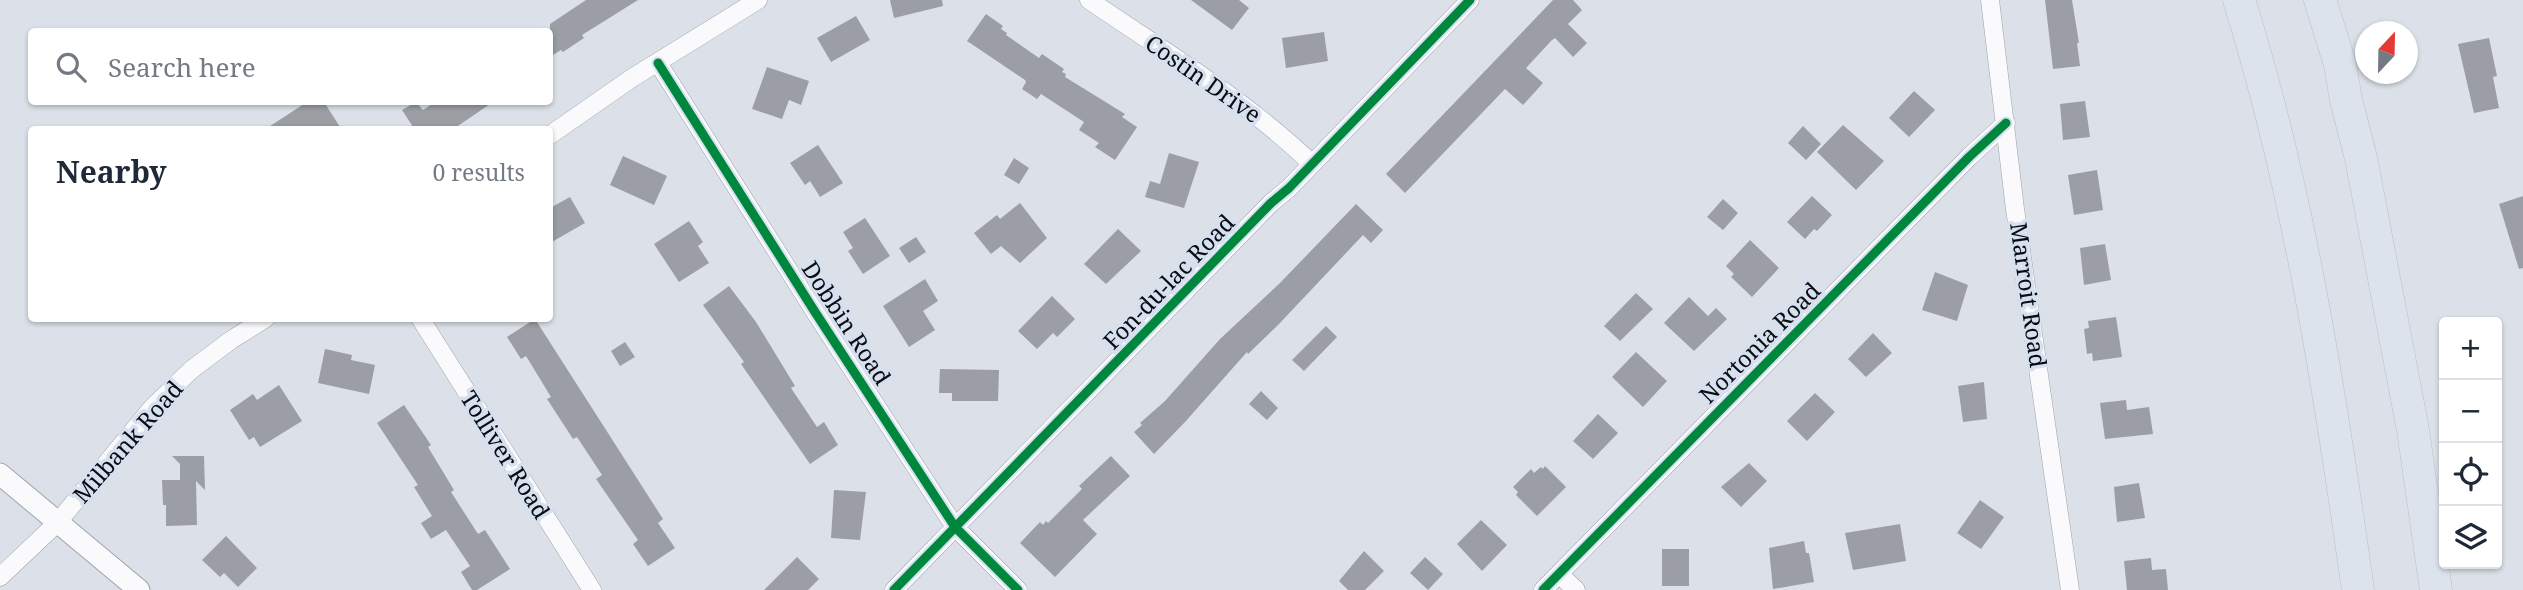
<!DOCTYPE html>
<meta charset="utf-8">
<style>
body{margin:0;font-family:"Noto Serif",serif;background:#f2f2f3;color:#1f2937}
.controls{position:absolute;right:21px;bottom:21px;display:grid;overflow:hidden;border-radius:7px;box-shadow:0 2px 5px #0004}
.controls button{width:63px;height:63px;display:grid;place-items:center;padding:0;border:0;border-bottom:2px solid #e0e1e3;background:#fff;color:#1f2937;font:35px sans-serif}
.compass{position:absolute;left:2355px;top:21px;width:63px;height:63px;border-radius:50%;background:#fff;box-shadow:0 2px 5px #0004;rotate:22deg}
.list{margin:0;padding:0;list-style:none}
h2{display:flex;justify-content:space-between;align-items:center;height:91px;margin:0;padding:0 28px;font-size:30px}
h2 small{font-size:23px;font-weight:400;color:#747a83}
.icon{flex:none;width:38px;height:38px;fill:none;stroke:currentColor;stroke-width:2;stroke-linecap:round;stroke-linejoin:round}
.map{position:relative;flex:none;width:2523px;height:590px;overflow:hidden}
.search{position:absolute;background:#fff;box-shadow:0 2px 5px #0004;left:28px;top:28px;width:525px;height:77px;display:flex;align-items:center;gap:18px;box-sizing:border-box;padding:0 24px;border-radius:7px;color:#747a83;font-size:26px}
.panel{position:absolute;background:#fff;box-shadow:0 2px 5px #0004;left:28px;top:126px;width:525px;height:196px;border-radius:7px}
.map>svg:first-child{display:block}
.building{fill:#9b9ea5}
.lines{fill:none;stroke-linecap:round;stroke-linejoin:round}
.minor-casing{stroke:#9fa3a9;stroke-width:19}
.tertiary-casing{stroke:#9fa3a9;stroke-width:23}
.motorway-casing{stroke:#bcbfc3;stroke-width:33}
.minor{stroke:#fafafc;stroke-width:18}
.tertiary{stroke:#fafafc;stroke-width:21}
.motorway{stroke:#dde3ec;stroke-width:32}
.cycleway-casing{stroke:#d6e0ef;stroke-width:13}
.cycleway{stroke:#00873e;stroke-width:9}
.labels{text-anchor:middle;stroke-width:7;stroke-linejoin:round;paint-order:stroke}
.street-label{font-size:23px;fill:#090c11;stroke:#d6e0ef}
</style>
<div class="map">
<svg width="2523" height="590" viewBox="0 0 2523 590">
<rect width="100%" height="100%" fill="#dce1e9"/>
<!-- building -->
<path class="building" d="M 586,0 L 638,0 L 582,35 L 584,38 L 563,52 L 561,50 L 550,57 L 550,24 Z
M 890,0 L 942,0 L 943,6 L 894,18 Z
M 1191,0 L 1239,0 L 1249,8 L 1232,30 Z
M 1553,0 L 1573,0 L 1582,10 L 1568,24 L 1587,43 L 1573,57 L 1555,38 L 1552,40 L 1526,68 L 1543,83 L 1523,105 L 1505,89 L 1405,193 L 1386,174 Z
M 2045,0 L 2072,0 L 2079,43 L 2077,43 L 2080,66 L 2053,69 Z
M 986,14 L 1003,26 L 1001,29 L 1007,33 L 1006,35 L 1039,58 L 1042,54 L 1064,69 L 1062,72 L 1066,74 L 1065,77 L 1125,114 L 1122,117 L 1137,127 L 1115,160 L 1095,147 L 1099,143 L 1079,130 L 1084,122 L 1041,94 L 1037,99 L 1022,89 L 1026,82 L 1025,80 L 967,41 Z
M 856,16 L 870,40 L 831,62 L 817,38 Z
M 1324,32 L 1328,61 L 1286,68 L 1282,38 Z
M 2489,38 L 2497,76 L 2493,77 L 2499,108 L 2474,113 L 2458,44 Z
M 767,67 L 809,81 L 801,105 L 789,100 L 782,119 L 752,109 Z
M 1914,91 L 1935,110 L 1909,137 L 1889,118 Z
M 2085,101 L 2090,137 L 2063,140 L 2060,104 Z
M 307,102 L 324,102 L 342,130 L 264,130 Z
M 416,102 L 423,110 L 435,102 L 493,102 L 452,130 L 415,130 L 402,110 Z
M 1843,125 L 1884,161 L 1856,190 L 1817,152 Z
M 1803,126 L 1821,144 L 1806,160 L 1788,143 Z
M 818,145 L 843,183 L 820,197 L 810,181 L 805,185 L 790,163 Z
M 1169,153 L 1199,162 L 1184,208 L 1145,197 L 1150,181 L 1160,184 Z
M 623,156 L 667,176 L 654,205 L 610,185 Z
M 1014,158 L 1029,168 L 1019,184 L 1004,175 Z
M 2097,170 L 2103,210 L 2074,215 L 2068,175 Z
M 1812,196 L 1832,215 L 1817,231 L 1814,229 L 1805,239 L 1787,222 Z
M 2523,196 L 2523,268 L 2519,269 L 2499,204 Z
M 570,197 L 585,223 L 550,243 L 550,208 Z
M 1723,199 L 1738,213 L 1723,230 L 1707,217 Z
M 1020,203 L 1047,238 L 1020,263 L 1001,246 L 991,254 L 974,233 L 997,215 L 1000,219 Z
M 1356,204 L 1383,230 L 1371,243 L 1363,235 L 1279,324 L 1248,354 L 1247,352 L 1185,422 L 1154,454 L 1134,432 L 1142,425 L 1140,423 L 1165,401 L 1220,339 L 1280,283 Z
M 865,218 L 890,256 L 863,274 L 848,251 L 853,248 L 843,232 Z
M 689,221 L 703,242 L 698,246 L 709,263 L 679,282 L 654,244 Z
M 1118,229 L 1141,251 L 1106,284 L 1084,264 Z
M 916,237 L 926,252 L 909,263 L 899,248 Z
M 1750,240 L 1779,268 L 1752,297 L 1731,277 L 1734,274 L 1726,266 Z
M 2105,244 L 2111,280 L 2084,285 L 2080,248 Z
M 1935,272 L 1968,285 L 1957,321 L 1922,310 Z
M 925,279 L 938,301 L 923,311 L 935,330 L 909,347 L 883,306 Z
M 729,286 L 756,322 L 795,386 L 791,388 L 817,427 L 824,422 L 838,445 L 810,464 L 741,364 L 744,362 L 703,305 Z
M 1636,293 L 1653,309 L 1620,341 L 1604,326 Z
M 1052,296 L 1075,319 L 1057,337 L 1053,333 L 1037,349 L 1018,331 Z
M 1689,297 L 1708,316 L 1716,308 L 1727,319 L 1694,351 L 1664,323 Z
M 2116,317 L 2122,357 L 2093,361 L 2092,353 L 2087,354 L 2084,329 L 2089,328 L 2088,321 Z
M 535,319 L 663,519 L 658,523 L 675,548 L 648,566 L 633,544 L 638,540 L 596,479 L 602,475 L 577,437 L 573,439 L 547,399 L 551,397 L 526,356 L 521,359 L 507,337 Z
M 1326,326 L 1337,337 L 1304,371 L 1292,360 Z
M 1873,333 L 1892,353 L 1866,377 L 1848,359 Z
M 625,342 L 635,357 L 620,366 L 611,351 Z
M 325,349 L 352,355 L 351,360 L 375,365 L 369,394 L 318,383 Z
M 1636,352 L 1667,381 L 1643,407 L 1612,377 Z
M 940,369 L 999,370 L 998,401 L 952,401 L 952,393 L 939,393 Z
M 1984,382 L 1987,419 L 1963,422 L 1958,386 Z
M 279,385 L 302,421 L 260,447 L 254,437 L 249,440 L 230,410 L 253,394 L 257,400 Z
M 1261,391 L 1278,408 L 1267,420 L 1249,404 Z
M 1815,393 L 1835,412 L 1807,441 L 1787,421 Z
M 2126,400 L 2127,410 L 2149,407 L 2153,434 L 2105,439 L 2100,403 Z
M 404,405 L 431,445 L 428,447 L 454,490 L 451,492 L 478,534 L 485,530 L 510,569 L 477,590 L 472,590 L 461,572 L 470,566 L 446,530 L 431,539 L 421,523 L 432,516 L 414,487 L 418,485 L 377,423 Z
M 1598,414 L 1618,433 L 1593,459 L 1573,441 Z
M 172,456 L 204,456 L 205,490 L 196,481 L 197,525 L 166,526 L 166,505 L 163,505 L 162,480 L 180,480 L 180,464 Z
M 1111,456 L 1130,476 L 1083,520 L 1097,534 L 1055,577 L 1020,543 L 1040,522 L 1043,525 L 1046,521 L 1048,523 L 1082,489 L 1079,486 Z
M 1749,463 L 1767,481 L 1741,507 L 1721,487 Z
M 1545,466 L 1566,487 L 1537,516 L 1516,495 L 1518,492 L 1513,487 L 1531,469 L 1534,473 L 1541,467 L 1543,469 Z
M 2139,483 L 2145,518 L 2117,522 L 2114,487 Z
M 834,490 L 866,492 L 860,540 L 831,538 Z
M 1980,500 L 2004,517 L 1981,549 L 1957,533 Z
M 1481,520 L 1507,545 L 1482,571 L 1457,544 Z
M 1900,524 L 1906,561 L 1853,570 L 1845,533 Z
M 226,536 L 257,568 L 238,587 L 224,573 L 220,577 L 202,560 Z
M 1804,541 L 1806,553 L 1809,553 L 1814,582 L 1773,589 L 1769,548 Z
M 1662,549 L 1689,549 L 1689,586 L 1662,586 Z
M 1364,551 L 1384,571 L 1365,590 L 1348,590 L 1339,581 Z
M 797,557 L 819,579 L 808,590 L 764,590 Z
M 1425,557 L 1443,574 L 1428,590 L 1410,573 Z
M 2151,558 L 2152,570 L 2166,569 L 2168,590 L 2127,590 L 2124,561 Z"/>
<g class="lines">
<!-- minor casing -->
<g class="minor-casing">
<path id="minor" d="M 1089,0 C 1165,52 1246,100 1312,164
M 1990,0 L 2015,209 L 2070,590
M 658,63 L 815,312 L 955,527 L 1018,590
M 550,135 L 632,78 L 758,0
M 420,318 L 592,590
M 1559,574 L 1576,590
M 0,577 L 58,522 L 152,408 L 191,370 L 231,340 L 266,318
M 894,590 L 1271,203 L 1289,188 L 1470,0
M 1543,590 L 1969,157 L 2006,123"/>
</g>
<!-- tertiary casing -->
<g class="tertiary-casing">
<path id="tertiary" d="M 0,474 L 139,590"/>
</g>
<!-- motorway casing -->
<g class="motorway-casing">
<path id="motorway" d="M 2239,0 C 2299,191 2330,392 2358,590
M 2320,0 L 2340,64 L 2346,100 L 2361,158 L 2413,430 L 2436,590"/>
</g>
<!-- minor -->
<use href="#minor" class="minor"/>
<!-- tertiary -->
<use href="#tertiary" class="tertiary"/>
<!-- motorway -->
<use href="#motorway" class="motorway"/>
<!-- cycleway casing -->
<g class="cycleway-casing">
<path id="cycleway" d="M 658,63 L 815,312 L 955,527 L 1018,590
M 894,590 L 1271,203 L 1289,188 L 1470,0
M 1543,590 L 1969,157 L 2006,123"/>
</g>
<!-- cycleway -->
<use href="#cycleway" class="cycleway"/>
</g>
<g class="labels">
<!-- street labels -->
<g class="street-label">
<text transform="translate(1203 79) rotate(35)" y="8">Costin Drive</text>
<text transform="translate(1169 282) rotate(-46)" y="8">Fon-du-lac Road</text>
<text transform="translate(2028 295) rotate(82)" y="8">Marroit Road</text>
<text transform="translate(846 323) rotate(57)" y="8">Dobbin Road</text>
<text transform="translate(1760 343) rotate(-45)" y="8">Nortonia Road</text>
<text transform="translate(128 442) rotate(-49)" y="8">Milbank Road</text>
<text transform="translate(505 455) rotate(58)" y="8">Tolliver Road</text>
</g>
</g>
</svg>
<div class="controls">
<button>+</button>
<button>−</button>
<button><svg class="icon" aria-label="locate" viewBox="0 0 24 24"><circle cx="12" cy="12" r="6"/><path d="M12 2v4M12 18v4M2 12h4M18 12h4"/></svg></button>
<button><svg class="icon" aria-label="layers" viewBox="0 0 24 24"><path d="M12 4l9 5-9 5-9-5zM3 14l9 5 9-5"/></svg></button>
</div>
<svg class="compass" viewBox="-18 -18 36 36"><path d="M0-13l5 13h-10z" fill="#e53935"/><path d="M0 13l5-13h-10z" fill="#747a83"/></svg>
<div class="search"><svg class="icon" aria-label="search" viewBox="0 0 24 24"><circle cx="10" cy="10" r="6"/><path d="M15 15l6 6"/></svg>Search here</div>
<section class="panel">
<h2>Nearby<small>0 results</small></h2>
<ul class="list">
</ul>
</section>
</div>
